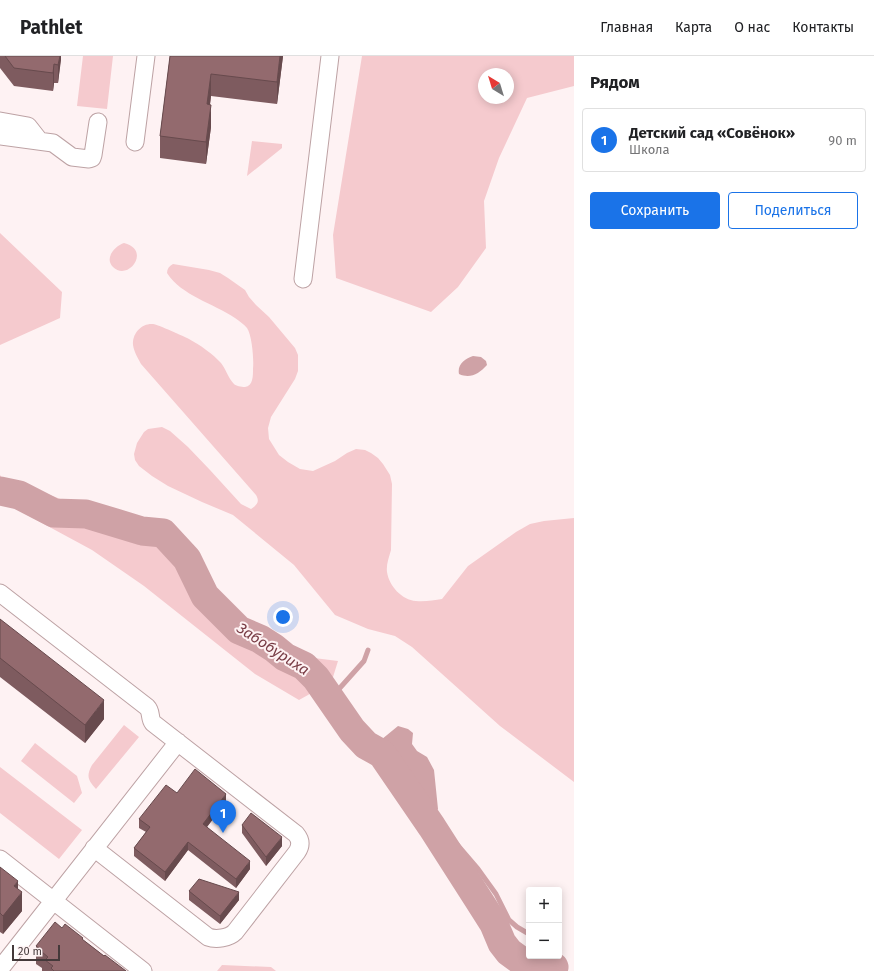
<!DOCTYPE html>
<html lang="ru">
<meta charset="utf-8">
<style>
body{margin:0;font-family:"Fira Sans",sans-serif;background:#f6f6f6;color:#202124}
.controls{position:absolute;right:12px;bottom:12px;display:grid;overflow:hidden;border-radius:4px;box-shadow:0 2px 10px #0003}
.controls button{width:36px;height:36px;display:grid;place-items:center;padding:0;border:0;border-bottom:1px solid #e0e0e0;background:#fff;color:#202124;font:20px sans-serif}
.compass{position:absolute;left:478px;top:12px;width:36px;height:36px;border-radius:50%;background:#fff;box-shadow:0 2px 10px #0003;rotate:322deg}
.scale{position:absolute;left:12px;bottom:10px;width:48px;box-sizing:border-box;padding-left:4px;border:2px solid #44393a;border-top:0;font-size:11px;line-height:14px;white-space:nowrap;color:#44393a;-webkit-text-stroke:3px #fef2f3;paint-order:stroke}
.you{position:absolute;left:283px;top:561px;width:14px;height:14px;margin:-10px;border:3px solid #fff;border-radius:50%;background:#1a73e8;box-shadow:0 0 0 6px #1a73e833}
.badge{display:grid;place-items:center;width:26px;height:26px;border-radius:50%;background:#1a73e8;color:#fff;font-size:13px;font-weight:700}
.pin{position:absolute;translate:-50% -33px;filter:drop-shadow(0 1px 2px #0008)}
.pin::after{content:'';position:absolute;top:21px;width:14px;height:12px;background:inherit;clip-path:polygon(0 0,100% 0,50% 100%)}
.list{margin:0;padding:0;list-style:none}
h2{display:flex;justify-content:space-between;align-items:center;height:52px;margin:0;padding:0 16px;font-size:17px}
h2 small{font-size:13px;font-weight:400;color:#757577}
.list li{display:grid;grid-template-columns:26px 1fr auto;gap:12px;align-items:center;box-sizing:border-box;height:64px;margin:0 8px 8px;padding:0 8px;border:1px solid #e0e0e0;border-radius:4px}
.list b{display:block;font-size:15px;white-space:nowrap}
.list p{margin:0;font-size:13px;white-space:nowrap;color:#757577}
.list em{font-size:13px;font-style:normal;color:#757577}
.actions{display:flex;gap:8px;padding:12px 16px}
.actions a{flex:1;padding:9px 0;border:1px solid #1a73e8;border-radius:4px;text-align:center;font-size:14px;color:#1a73e8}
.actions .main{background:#1a73e8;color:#fff}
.map{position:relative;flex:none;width:574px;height:915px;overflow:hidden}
header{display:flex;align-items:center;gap:24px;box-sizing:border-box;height:56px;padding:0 20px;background:#fff;border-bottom:1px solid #e0e0e0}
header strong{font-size:19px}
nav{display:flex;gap:22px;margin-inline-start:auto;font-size:14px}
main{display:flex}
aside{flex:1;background:#fff}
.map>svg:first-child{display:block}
.green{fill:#f5cace;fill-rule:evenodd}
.water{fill:#cfa2a6}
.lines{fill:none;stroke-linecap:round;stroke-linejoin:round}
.stream{stroke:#cfa2a6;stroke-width:5}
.river{stroke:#cfa2a6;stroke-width:29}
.minor-casing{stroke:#bda2a4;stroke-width:19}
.minor{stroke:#fff;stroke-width:17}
.wall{fill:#7e5b5f}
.shaded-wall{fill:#674a4d}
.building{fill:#936a6e;stroke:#674a4d}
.labels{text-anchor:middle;stroke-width:4;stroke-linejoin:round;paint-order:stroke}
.water-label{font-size:15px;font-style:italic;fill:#783c45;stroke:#fef2f3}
</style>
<header>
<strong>Pathlet</strong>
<nav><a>Главная</a><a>Карта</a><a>О нас</a><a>Контакты</a></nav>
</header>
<main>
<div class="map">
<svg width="574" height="915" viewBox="0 0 574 915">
<rect width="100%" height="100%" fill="#fef2f3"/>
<!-- green -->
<path class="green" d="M 83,0 L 113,0 L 107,53 L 77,50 Z
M 362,0 L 574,0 L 574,30 L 527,42 L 499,102 L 484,145 L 486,192 L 458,231 L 431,256 L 336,222 L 333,179 ZM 484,18 L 508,18 L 508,42 L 484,42 Z
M 252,85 L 282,88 L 282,92 L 247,120 Z
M 0,177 L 62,236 L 60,262 L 0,289 Z
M 124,187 C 152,194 128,226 113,211 C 104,202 115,190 124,187 Z
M 173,208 L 209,214 L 220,217 L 228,222 L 245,234 L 249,241 L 256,249 L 269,261 L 295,292 L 298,299 L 298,315 L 295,323 L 271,361 L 268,372 L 269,383 L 279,399 L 288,406 L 300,413 L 313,415 L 335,405 L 347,397 L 356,393 L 365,394 L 371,397 L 378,402 L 383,408 L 390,419 L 392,428 L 391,494 C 389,501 386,509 387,516 C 389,530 402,544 416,545 C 425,546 434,544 442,543 L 468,510 L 516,476 L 530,468 L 544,465 L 574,462 L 574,726 L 500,670 L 412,591 L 395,580 L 368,573 L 335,559 L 294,509 L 233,459 L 202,446 L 168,430 L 152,420 L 139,410 L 135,404 L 134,398 L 137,387 L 144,376 L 148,373 L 162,371 L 170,375 L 188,391 L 210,414 L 241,448 L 251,453 C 257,449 260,446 256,439 L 141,308 C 138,302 134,296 133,289 C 132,277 142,267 153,268 C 159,269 183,280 189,283 C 200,289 213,298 221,307 C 226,313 228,322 234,328 C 236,330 241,331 245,331 C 253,330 253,320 253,313 C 254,304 252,279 247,272 C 244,268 239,265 235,262 C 213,247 182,240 167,217 C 167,213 169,210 173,208 Z
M 0,419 L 2,422 L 42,436 L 100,458 L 132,467 L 163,473 L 188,496 L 211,538 L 239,564 L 284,588 L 314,602 L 338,605 L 333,621 L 308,639 L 299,644 L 255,618 L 144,530 L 92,494 L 18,454 L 0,447 Z
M 124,669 L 139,681 L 96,733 C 88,724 86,720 92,709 Z
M 35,687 L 77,720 L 82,737 L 74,747 L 21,705 Z
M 0,711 L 82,774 L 59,803 L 0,757 Z
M 222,909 L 271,911 L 276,915 L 217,915 Z"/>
<!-- water -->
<path class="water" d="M 473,300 L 481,301 L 486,305 L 487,309 C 479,318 470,323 459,318 C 457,308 465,303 473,300 Z
M 398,670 L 408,673 L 413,677 L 412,688 L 417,695 L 427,701 L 434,714 L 438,753 L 432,760 L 422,764 L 419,760 L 405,740 L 393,726 L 380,714 L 371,705 L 368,696 L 376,688 Z"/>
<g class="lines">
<!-- stream -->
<path class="stream" d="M 330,643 L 364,605 L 368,594
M 432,771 L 442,773 L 448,778 L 478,813 L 496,838 L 509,864 L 517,871 L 529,878"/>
<!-- river -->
<path class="river" d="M 0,435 L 19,439 L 54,457 L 86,458 L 142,475 L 163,477 L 187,503 L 205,540 L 239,574 L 260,583 L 274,592 L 285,601 L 304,610 L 316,622 L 352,674 L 366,689 L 382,698 L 432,771 L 480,846 L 494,868 L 502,887 L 509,896 L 524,907 L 543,906 L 554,911"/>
<!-- minor casing -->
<g class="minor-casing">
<path id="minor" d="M 0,65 L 28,70 L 39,84
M 0,80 L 53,87 L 72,101 L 89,103 L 92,102 L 93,99 L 98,66
M 135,86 L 146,0
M 303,223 L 330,0
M 0,537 L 147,651 C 152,656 149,662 153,667 L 296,778 C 301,784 301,790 297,796 L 235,876 C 229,882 216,884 208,881 L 94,792
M 0,803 L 143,915
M 0,913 L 178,686"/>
</g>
<!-- minor -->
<use href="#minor" class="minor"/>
</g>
<!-- wall -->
<path class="wall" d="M 0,0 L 61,0 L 58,27 L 54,27 L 53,35 L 14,30 L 0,12 Z
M 170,0 L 283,0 L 277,48 L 211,40 L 210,49 L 211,71 L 206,108 L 160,102 L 160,80 Z
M 0,563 L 104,663 L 85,687 L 0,621 Z
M 177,737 L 226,746 L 207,771 L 250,813 L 236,832 L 188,794 L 165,825 L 134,800 L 134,792 L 146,776 L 139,772 L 139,763 Z
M 242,769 L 282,790 L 266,810 L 242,777 Z
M 0,811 L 18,833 L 22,855 L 3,878 L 0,876 Z
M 189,835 L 239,844 L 220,868 L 189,844 Z
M 62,872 L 83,884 L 104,900 L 126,915 L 42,915 L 42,912 L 36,908 L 36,890 Z"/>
<!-- shaded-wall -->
<path class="shaded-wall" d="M 60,0 L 61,0 L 61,4 L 58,27 L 58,9 Z
M 280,0 L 283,0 L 277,48 L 277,26 Z
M 54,8 L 54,27 L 53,35 L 53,17 Z
M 211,18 L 211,40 L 207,70 L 207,48 Z
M 211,49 L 211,71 L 206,108 L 206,86 Z
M 104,644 L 104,663 L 85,687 L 85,669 Z
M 226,738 L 226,746 L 203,776 L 203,768 Z
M 282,781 L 282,790 L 266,810 L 266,801 Z
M 188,786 L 188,794 L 165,825 L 165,816 Z
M 250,805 L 250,813 L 236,832 L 236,823 Z
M 18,825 L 18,841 L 22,836 L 22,855 L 3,878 L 3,860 L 14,830 Z
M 239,836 L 239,844 L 220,868 L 220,860 Z"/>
<!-- building -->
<path class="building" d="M 5,0 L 60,0 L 58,9 L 54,8 L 53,17 L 14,12 Z
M 170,0 L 280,0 L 277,26 L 211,18 L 207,48 L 211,49 L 206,86 L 160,80 Z
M 0,563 L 104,644 L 85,669 L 0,602 Z
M 195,713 L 226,738 L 203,768 L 250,805 L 236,823 L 188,786 L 165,816 L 134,792 L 150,771 L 139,763 L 166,729 L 177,737 Z
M 251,757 L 282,781 L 266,801 L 242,769 Z
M 0,811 L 18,825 L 14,830 L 22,836 L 3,860 L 0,857 Z
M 199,823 L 239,836 L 220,860 L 189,835 Z
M 55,866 L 62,872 L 65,868 L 83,882 L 82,883 L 104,900 L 105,899 L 126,915 L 54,915 L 51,912 L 53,910 L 45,904 L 48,901 L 42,896 L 43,895 L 36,890 Z"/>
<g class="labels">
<!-- water labels -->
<g class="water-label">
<text transform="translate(273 593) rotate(33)" y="5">Забобуриха</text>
</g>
</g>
</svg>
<div class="controls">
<button>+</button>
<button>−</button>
</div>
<svg class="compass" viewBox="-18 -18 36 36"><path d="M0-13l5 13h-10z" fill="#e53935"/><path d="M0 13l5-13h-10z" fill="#757577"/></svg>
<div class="scale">20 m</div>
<div class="you"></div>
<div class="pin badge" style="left:223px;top:777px">1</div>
</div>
<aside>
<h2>Рядом<small></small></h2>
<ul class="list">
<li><span class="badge">1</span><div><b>Детский сад «Совёнок»</b><p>Школа</p></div><em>90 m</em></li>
</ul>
<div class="actions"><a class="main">Сохранить</a><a>Поделиться</a></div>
</aside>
</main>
